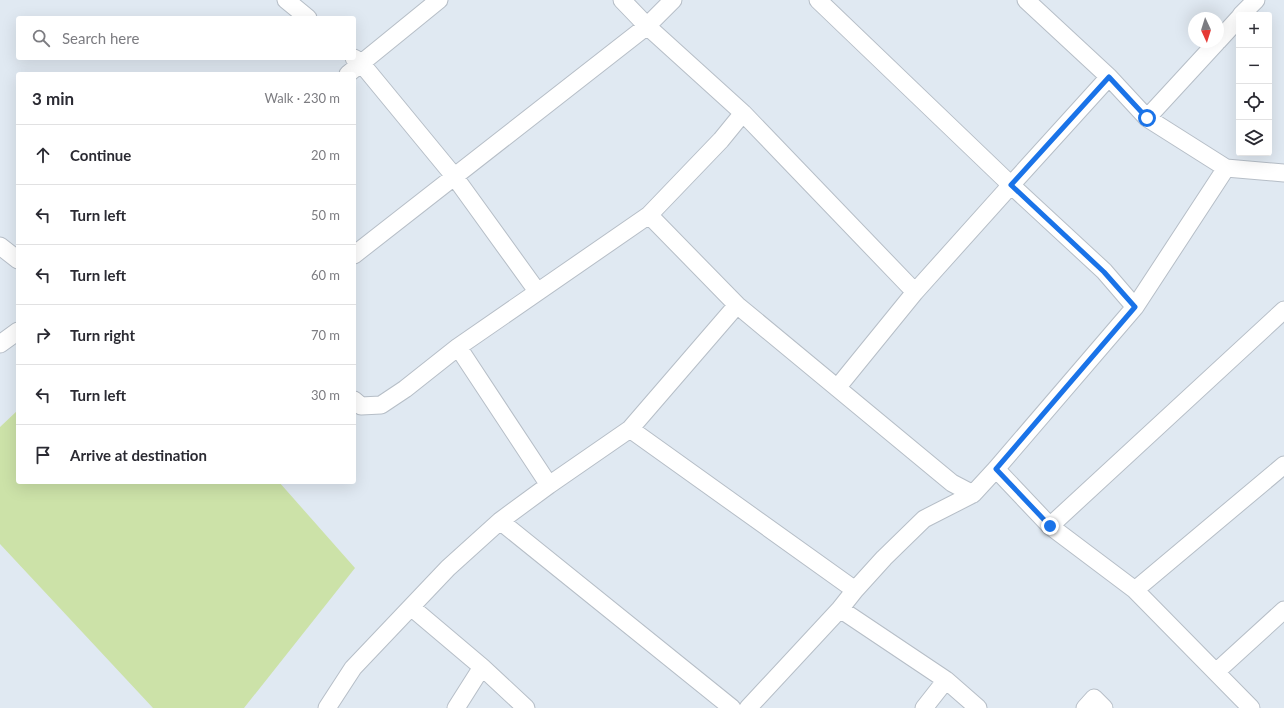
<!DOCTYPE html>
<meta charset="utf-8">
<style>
body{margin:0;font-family:Lato,sans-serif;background:#f2f2f3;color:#2b2b33}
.controls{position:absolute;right:12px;top:12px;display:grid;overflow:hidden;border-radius:4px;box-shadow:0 4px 16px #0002}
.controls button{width:36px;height:36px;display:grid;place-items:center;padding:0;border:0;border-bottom:1px solid #e1e1e2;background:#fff;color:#2b2b33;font:20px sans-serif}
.compass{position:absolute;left:1188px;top:12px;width:36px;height:36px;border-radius:50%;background:#fff;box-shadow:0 4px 16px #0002;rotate:176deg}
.stop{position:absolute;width:12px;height:12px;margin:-9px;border:3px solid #1a73e8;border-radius:50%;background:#fff}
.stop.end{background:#1a73e8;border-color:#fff;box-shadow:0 1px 4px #0008}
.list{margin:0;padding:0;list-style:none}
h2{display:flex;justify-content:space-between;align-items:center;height:52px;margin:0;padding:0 16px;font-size:17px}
h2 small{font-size:13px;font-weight:400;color:#7c7c81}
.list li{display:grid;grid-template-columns:26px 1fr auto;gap:12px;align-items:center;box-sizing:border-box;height:60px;padding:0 16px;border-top:1px solid #e1e1e2}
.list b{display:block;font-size:15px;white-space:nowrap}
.list em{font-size:13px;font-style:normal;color:#7c7c81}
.icon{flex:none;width:22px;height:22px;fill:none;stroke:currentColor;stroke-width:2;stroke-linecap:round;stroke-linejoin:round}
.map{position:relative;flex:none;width:1284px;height:708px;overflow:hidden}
.search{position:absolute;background:#fff;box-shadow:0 4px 16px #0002;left:16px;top:16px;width:340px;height:44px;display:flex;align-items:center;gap:10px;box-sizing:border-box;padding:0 14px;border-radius:4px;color:#7c7c81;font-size:15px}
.panel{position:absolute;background:#fff;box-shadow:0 4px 16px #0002;left:16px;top:72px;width:340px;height:412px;border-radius:4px}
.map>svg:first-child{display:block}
.green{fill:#cce2a8}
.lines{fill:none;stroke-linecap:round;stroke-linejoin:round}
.minor-casing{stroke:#b6bec7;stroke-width:19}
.minor{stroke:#fff;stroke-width:17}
.route{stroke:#1a73e8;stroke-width:5}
</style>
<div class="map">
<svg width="1284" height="708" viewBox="0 0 1284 708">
<rect width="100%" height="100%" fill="#e0e9f2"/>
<!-- green -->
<path class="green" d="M 18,410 L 18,482 L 279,482 L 355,568 L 244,708 L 153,708 L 0,544 L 0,427 Z"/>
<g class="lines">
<!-- minor casing -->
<g class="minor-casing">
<path id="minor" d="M 286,0 L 308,18
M 622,0 L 647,26 L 743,113 L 915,292
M 818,0 L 1011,185 L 915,292 L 837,388
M 1026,0 L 1109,77 L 1147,118 L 1226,168
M 1241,15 L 1256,0
M 1218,41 L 1239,18
M 354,58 L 361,63 L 454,176 L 537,291
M 348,74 L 439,0
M 1109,77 L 1011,185 L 1104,271 L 1135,307
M 743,113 L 721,140 L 649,215 L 737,305 L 952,483 L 973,494 L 996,469 L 1135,307 L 1226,168 L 1284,173
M 1147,118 L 1217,42
M 0,246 L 18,260
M 354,255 L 647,26 L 673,0
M 0,344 L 18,331
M 354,400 L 361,406 L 381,405 L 405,389 L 458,347 L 649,215
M 630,429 L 855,590
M 996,469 L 1050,526 L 1135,590 L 1251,708
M 549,485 L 630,429 L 737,305
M 500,521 L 732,708
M 1050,526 L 1284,310
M 1135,590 L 1284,465
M 411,607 L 482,667 L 526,708
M 840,609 L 946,680 L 924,708
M 1216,672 L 1284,610
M 946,680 L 978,708
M 327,708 L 353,668 L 448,568 L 500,521 L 549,485 L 458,347
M 456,708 L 482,667
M 748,708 L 840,609 L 855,590 L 884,558 L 924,519 L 973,494
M 1085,708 L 1094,698 L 1104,708"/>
</g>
<!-- minor -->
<use href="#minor" class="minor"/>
</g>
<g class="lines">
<!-- route -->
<path class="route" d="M 1050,526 L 996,469 L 1135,307 L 1104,272 L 1011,185 L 1109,77 L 1147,118"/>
</g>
</svg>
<div class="controls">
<button>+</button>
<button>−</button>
<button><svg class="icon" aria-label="locate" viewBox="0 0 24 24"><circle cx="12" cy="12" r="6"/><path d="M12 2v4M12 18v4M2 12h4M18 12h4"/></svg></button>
<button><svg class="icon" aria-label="layers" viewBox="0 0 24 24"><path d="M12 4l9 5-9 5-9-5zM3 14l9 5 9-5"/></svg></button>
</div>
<svg class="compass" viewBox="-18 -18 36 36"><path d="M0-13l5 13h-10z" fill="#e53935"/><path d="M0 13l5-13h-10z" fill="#7c7c81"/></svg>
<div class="stop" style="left:1147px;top:118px"></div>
<div class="stop end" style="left:1050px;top:526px"></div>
<div class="search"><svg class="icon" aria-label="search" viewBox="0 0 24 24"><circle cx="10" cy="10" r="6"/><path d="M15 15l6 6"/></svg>Search here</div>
<section class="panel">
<h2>3 min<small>Walk · 230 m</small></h2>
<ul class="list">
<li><svg class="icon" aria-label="ahead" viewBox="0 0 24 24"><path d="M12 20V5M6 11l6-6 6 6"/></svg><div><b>Continue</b></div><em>20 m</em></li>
<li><svg class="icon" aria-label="left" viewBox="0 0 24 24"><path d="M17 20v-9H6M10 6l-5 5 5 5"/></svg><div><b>Turn left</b></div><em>50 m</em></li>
<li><svg class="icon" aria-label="left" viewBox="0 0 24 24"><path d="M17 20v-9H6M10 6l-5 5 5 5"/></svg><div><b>Turn left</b></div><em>60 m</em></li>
<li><svg class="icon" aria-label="right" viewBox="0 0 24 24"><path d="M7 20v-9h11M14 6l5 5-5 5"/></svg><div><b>Turn right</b></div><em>70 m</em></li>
<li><svg class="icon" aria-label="left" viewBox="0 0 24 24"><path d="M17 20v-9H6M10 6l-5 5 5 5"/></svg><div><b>Turn left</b></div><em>30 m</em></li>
<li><svg class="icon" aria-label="arrive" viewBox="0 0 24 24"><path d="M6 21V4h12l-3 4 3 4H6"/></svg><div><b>Arrive at destination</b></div></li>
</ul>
</section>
</div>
